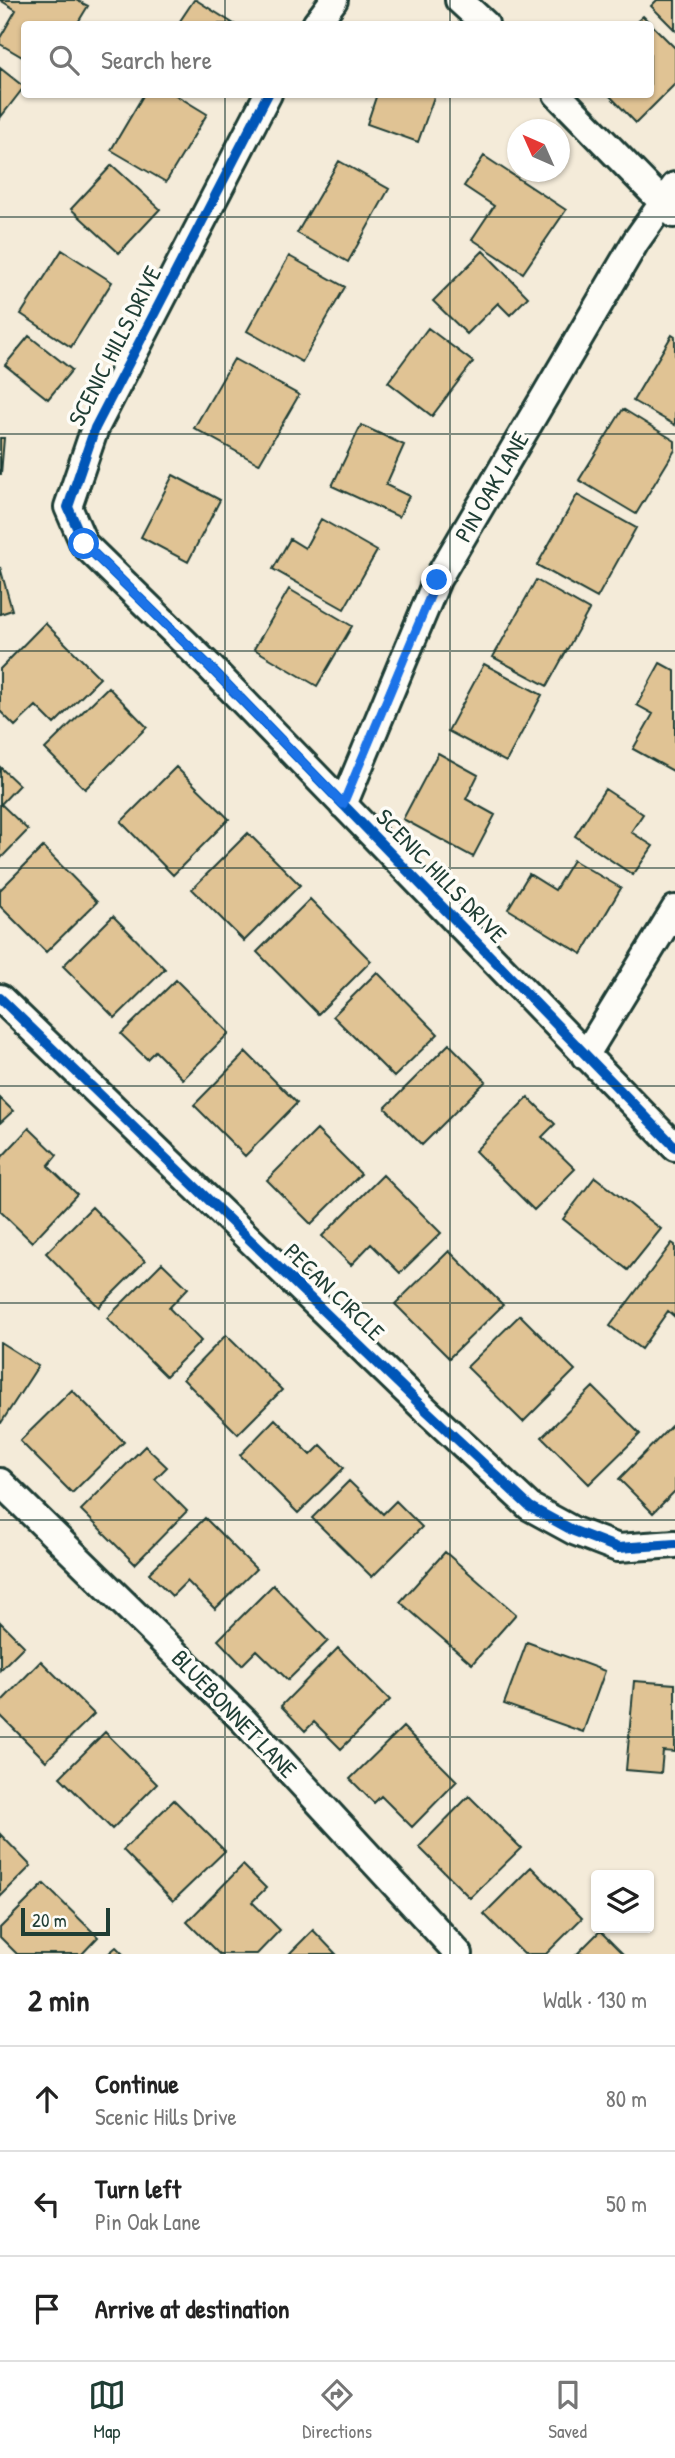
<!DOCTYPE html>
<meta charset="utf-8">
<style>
body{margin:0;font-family:"Patrick Hand",sans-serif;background:#f6f6f6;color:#222}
.controls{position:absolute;right:21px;bottom:21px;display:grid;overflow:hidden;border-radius:7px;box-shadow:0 2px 5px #0004}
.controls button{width:63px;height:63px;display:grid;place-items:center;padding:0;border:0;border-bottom:2px solid #e0e0e0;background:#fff;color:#222;font:35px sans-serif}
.compass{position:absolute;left:507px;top:119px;width:63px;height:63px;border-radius:50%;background:#fff;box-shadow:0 2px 5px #0004;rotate:315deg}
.scale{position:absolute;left:21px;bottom:18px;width:89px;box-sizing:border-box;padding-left:7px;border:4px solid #1f3d34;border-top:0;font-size:19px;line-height:24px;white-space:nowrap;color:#1f3d34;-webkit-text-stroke:5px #fdfcf7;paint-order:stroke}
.stop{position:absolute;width:21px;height:21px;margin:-16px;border:5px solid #1a73e8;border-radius:50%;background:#fff}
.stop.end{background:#1a73e8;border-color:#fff;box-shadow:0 2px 7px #0008}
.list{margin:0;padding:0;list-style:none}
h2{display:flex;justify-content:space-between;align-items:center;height:91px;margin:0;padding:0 28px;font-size:30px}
h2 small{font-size:23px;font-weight:400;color:#767676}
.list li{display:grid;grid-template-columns:46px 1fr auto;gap:21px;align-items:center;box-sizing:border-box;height:105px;padding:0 28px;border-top:2px solid #e0e0e0}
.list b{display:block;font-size:26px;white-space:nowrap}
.list p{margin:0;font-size:23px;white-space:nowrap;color:#767676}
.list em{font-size:23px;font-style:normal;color:#767676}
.icon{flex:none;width:38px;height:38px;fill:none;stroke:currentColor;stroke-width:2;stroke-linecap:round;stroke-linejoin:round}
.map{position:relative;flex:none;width:675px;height:1954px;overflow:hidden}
.search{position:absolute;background:#fff;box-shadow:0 2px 5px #0004;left:21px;right:21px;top:21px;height:77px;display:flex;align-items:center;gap:18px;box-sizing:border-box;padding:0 24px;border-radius:7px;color:#767676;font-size:26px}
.sheet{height:406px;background:#fff}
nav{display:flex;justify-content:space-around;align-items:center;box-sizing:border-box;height:98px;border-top:2px solid #e0e0e0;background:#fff;font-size:19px;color:#767676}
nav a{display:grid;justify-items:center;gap:4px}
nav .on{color:#1f3d34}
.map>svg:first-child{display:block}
.building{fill:#e0c394;stroke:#1f3d34;stroke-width:2}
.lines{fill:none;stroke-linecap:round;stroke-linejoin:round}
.minor-casing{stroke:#1f3d34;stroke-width:32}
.minor{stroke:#fdfcf7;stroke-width:26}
.cycleway-casing{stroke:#fdfcf7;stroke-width:15}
.cycleway{stroke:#0057b8;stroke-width:10}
.route{stroke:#1a73e8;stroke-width:9}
.grid{fill:none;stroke:#1f3d34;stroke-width:2;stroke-opacity:0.55}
.labels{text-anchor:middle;stroke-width:7;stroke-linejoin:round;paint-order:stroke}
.street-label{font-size:24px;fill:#1f3d34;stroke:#fdfcf7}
</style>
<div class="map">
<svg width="675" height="1954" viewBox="0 0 675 1954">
<rect width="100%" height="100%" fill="#f4ebd9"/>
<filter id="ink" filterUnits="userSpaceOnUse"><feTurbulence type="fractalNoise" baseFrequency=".0143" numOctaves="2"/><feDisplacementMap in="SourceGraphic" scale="14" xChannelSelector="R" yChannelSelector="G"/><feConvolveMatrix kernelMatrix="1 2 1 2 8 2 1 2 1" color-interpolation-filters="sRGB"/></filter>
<g filter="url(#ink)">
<!-- building -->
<path class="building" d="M 0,0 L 76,0 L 88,6 L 77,24 L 24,24 L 24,58 L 0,44 L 0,38 L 16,10 Z
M 194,0 L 196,0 L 234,24 L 178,24 Z
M 657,0 L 675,0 L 675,30 L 651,6 Z
M 643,16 L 675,48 L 675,84 L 636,123 L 608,94 L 650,94 L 650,24 L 634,24 Z
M 0,68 L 24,87 L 0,118 Z
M 144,94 L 174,94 L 207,114 L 166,182 L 111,150 Z
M 377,94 L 435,94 L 418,142 L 367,124 Z
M 484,156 L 566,210 L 523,273 L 472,239 L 494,206 L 464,186 Z
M 339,161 L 389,189 L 348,262 L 297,233 Z
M 112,165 L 160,209 L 119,253 L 71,209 Z
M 62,250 L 112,282 L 71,347 L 21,314 Z
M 483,251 L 528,297 L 510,315 L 498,303 L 467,334 L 433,301 Z
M 289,256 L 345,287 L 302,362 L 247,331 Z
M 428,328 L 473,362 L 432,416 L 388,382 Z
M 672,335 L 675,337 L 675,425 L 633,401 Z
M 29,336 L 72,370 L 48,399 L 5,365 Z
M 234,359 L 299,395 L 259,464 L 194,428 Z
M 623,409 L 675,441 L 675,450 L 636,514 L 579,480 Z
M 361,425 L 404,445 L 386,485 L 409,496 L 399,517 L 332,486 Z
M 0,438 L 4,438 L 1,474 L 0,474 Z
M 173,475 L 220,500 L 188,562 L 141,537 Z
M 577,495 L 636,528 L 597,598 L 537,565 Z
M 321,519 L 377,551 L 344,609 L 273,569 L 290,539 L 305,548 Z
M 0,567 L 12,610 L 0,614 Z
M 536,580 L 589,610 L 547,686 L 493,657 Z
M 289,589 L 352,626 L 317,686 L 254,649 Z
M 45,623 L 100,678 L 54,724 L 36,706 L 15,726 L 0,711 L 0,669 Z
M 660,663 L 675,671 L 675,772 L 633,749 L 653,714 L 637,705 Z
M 484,664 L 542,695 L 506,762 L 448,731 Z
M 108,687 L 147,727 L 85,789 L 45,749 Z
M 438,753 L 478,775 L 466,799 L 495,815 L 473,857 L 403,819 Z
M 0,767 L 19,785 L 1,804 L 28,830 L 0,859 Z
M 176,767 L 229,819 L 173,875 L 121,822 Z
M 605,789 L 643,814 L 631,832 L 653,846 L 633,875 L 575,836 Z
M 248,833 L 300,885 L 244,941 L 192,889 Z
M 43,847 L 97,902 L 46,952 L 0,906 L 0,890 Z
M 573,860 L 621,888 L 582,954 L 508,909 L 529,874 L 555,890 Z
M 310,899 L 371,961 L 318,1014 L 257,952 Z
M 113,916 L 165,969 L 115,1018 L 63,966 Z
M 377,972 L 438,1034 L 394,1077 L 333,1016 Z
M 176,980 L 229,1033 L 183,1079 L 155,1051 L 147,1059 L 121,1034 Z
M 449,1044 L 486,1081 L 422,1145 L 385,1108 Z
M 246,1052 L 297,1103 L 245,1156 L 194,1105 Z
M 528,1097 L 555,1124 L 542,1137 L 575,1169 L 534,1210 L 475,1151 Z
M 0,1098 L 13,1111 L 0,1123 Z
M 29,1128 L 57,1155 L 48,1166 L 77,1194 L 32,1242 L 0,1211 L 0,1159 Z
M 317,1130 L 361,1174 L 311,1224 L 267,1180 Z
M 383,1175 L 441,1233 L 400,1273 L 371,1244 L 351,1265 L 322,1236 Z
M 595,1177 L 661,1229 L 628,1270 L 563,1219 Z
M 92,1207 L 145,1261 L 99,1307 L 46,1253 Z
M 672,1243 L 675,1245 L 675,1317 L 668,1311 L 641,1349 L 610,1326 Z
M 449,1251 L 503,1305 L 449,1358 L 395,1304 Z
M 162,1263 L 188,1288 L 169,1308 L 201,1341 L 166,1376 L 107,1318 Z
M 520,1315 L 575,1370 L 523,1422 L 467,1367 Z
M 226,1335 L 282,1390 L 238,1434 L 183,1379 Z
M 0,1342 L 38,1366 L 1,1423 L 0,1423 Z
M 593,1387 L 640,1434 L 589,1484 L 542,1437 Z
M 72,1390 L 124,1442 L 72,1493 L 20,1441 Z
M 275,1419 L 311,1455 L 321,1445 L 344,1468 L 298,1513 L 240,1455 Z
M 675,1422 L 675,1491 L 653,1513 L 619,1479 Z
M 145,1446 L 167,1467 L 155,1479 L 187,1511 L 135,1564 L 81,1510 Z
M 349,1481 L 383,1514 L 396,1501 L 422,1527 L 372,1577 L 312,1518 Z
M 205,1518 L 256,1569 L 215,1609 L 187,1581 L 172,1596 L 149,1573 Z
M 445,1552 L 516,1614 L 472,1664 L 400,1602 Z
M 273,1585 L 328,1641 L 288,1680 L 257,1650 L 242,1665 L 218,1640 Z
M 0,1622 L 24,1646 L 0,1670 Z
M 527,1642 L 605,1671 L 583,1732 L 504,1704 Z
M 338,1648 L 390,1700 L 341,1749 L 314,1722 L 305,1731 L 281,1706 Z
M 41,1661 L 94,1714 L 46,1761 L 0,1715 L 0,1703 Z
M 634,1681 L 675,1684 L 675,1752 L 663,1751 L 661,1773 L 626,1770 Z
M 403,1727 L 457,1781 L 412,1827 L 381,1796 L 374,1803 L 350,1779 Z
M 105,1732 L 157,1784 L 112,1829 L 60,1777 Z
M 469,1796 L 521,1848 L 470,1898 L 419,1847 Z
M 174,1800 L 225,1851 L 173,1901 L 123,1850 Z
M 0,1834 L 31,1866 L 0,1897 Z
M 243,1865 L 266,1888 L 252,1902 L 280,1930 L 257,1954 L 219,1954 L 187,1922 Z
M 531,1867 L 582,1918 L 546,1954 L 524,1954 L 484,1914 Z
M 44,1884 L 98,1937 L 82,1954 L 17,1954 L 0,1937 L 0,1928 Z
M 313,1930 L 336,1954 L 289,1954 Z
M 600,1931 L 623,1954 L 577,1954 Z
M 116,1947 L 123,1954 L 108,1954 Z"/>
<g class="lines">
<!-- minor casing -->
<g class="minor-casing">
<path id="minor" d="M 459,0 L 485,24
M 316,24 L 334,0
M 268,94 L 95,428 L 68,507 L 84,544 L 210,667 L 675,1147
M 557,94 L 674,214
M 343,805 L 437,580 L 636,241 L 675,186
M 0,998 L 428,1412 L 530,1507 L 574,1531 L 618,1548 L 675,1544
M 585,1056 L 675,909
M 0,1482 L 243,1720 L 459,1954"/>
</g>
<!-- minor -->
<use href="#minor" class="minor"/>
<!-- cycleway casing -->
<g class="cycleway-casing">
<path id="cycleway" d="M 268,94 L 95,428 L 68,507 L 84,544 L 210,667 L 675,1147
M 0,998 L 428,1412 L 530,1507 L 574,1531 L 618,1548 L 675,1544"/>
</g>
<!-- cycleway -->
<use href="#cycleway" class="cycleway"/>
</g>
</g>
<g class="lines" filter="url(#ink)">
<!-- route -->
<path class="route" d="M 84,544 L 210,667 L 343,804 L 437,580"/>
</g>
<!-- grid -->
<path class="grid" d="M 225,0 L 225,24M 450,0 L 450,24M 225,94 L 225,1954M 450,94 L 450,1954M 0,217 L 675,217M 0,434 L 675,434M 0,651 L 675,651M 0,868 L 675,868M 0,1086 L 675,1086M 0,1303 L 675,1303M 0,1520 L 675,1520M 0,1737 L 675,1737"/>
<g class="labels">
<!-- street labels -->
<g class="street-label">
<text transform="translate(115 346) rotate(-63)" y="8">SCENIC HILLS DRIVE</text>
<text transform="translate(492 487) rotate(-60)" y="8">PIN OAK LANE</text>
<text transform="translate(441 876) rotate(46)" y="8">SCENIC HILLS DRIVE</text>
<text transform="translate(334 1292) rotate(44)" y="8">PECAN CIRCLE</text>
<text transform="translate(234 1714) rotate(46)" y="8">BLUEBONNET LANE</text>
</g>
</g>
</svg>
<div class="controls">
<button><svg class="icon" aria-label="layers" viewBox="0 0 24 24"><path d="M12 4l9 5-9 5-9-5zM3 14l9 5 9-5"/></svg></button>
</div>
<svg class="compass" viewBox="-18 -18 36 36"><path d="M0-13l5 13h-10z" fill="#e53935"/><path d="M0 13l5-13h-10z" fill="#767676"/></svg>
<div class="scale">20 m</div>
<div class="stop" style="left:84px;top:544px"></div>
<div class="stop end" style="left:437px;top:580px"></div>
<div class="search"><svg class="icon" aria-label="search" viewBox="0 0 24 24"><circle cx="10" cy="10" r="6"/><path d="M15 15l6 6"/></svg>Search here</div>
</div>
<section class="sheet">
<h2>2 min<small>Walk · 130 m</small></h2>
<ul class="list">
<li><svg class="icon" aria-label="ahead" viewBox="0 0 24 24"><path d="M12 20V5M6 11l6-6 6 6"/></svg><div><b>Continue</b><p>Scenic Hills Drive</p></div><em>80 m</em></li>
<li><svg class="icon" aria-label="left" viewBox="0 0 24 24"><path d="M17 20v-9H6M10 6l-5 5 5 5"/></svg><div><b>Turn left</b><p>Pin Oak Lane</p></div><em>50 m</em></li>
<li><svg class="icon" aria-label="arrive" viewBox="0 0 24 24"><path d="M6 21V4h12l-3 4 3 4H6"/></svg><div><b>Arrive at destination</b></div></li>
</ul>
</section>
<nav>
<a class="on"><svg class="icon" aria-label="map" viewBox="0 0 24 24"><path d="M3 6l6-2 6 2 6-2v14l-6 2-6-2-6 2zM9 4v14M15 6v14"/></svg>Map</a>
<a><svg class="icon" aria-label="directions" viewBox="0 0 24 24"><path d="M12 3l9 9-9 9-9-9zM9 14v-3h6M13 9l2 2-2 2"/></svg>Directions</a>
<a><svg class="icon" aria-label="saved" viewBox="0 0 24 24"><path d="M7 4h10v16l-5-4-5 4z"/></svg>Saved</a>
</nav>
